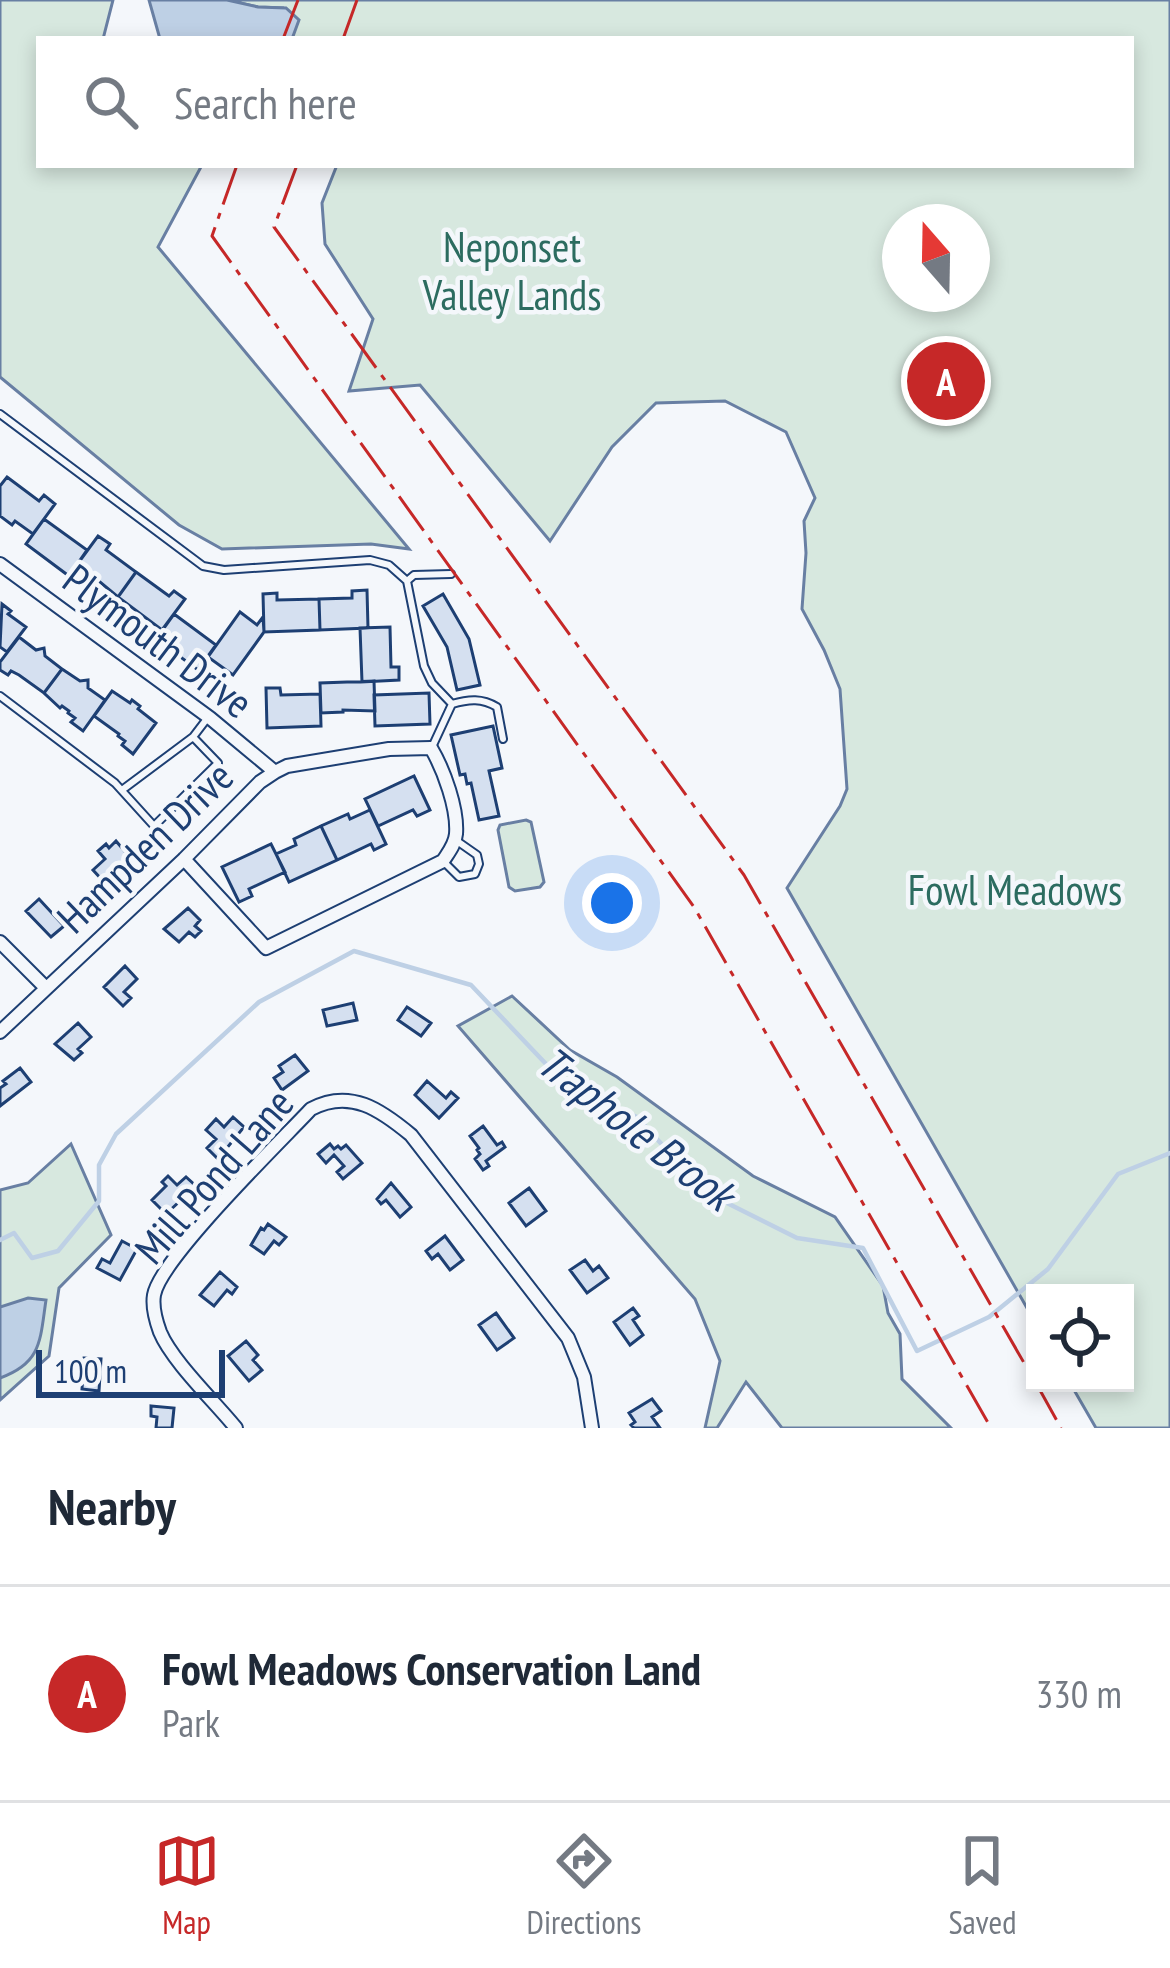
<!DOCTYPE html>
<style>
body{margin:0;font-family:"PT Sans Narrow",sans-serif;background:#f6f6f7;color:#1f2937}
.controls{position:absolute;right:36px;bottom:36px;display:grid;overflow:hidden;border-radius:0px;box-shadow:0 6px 18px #0003}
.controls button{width:108px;height:108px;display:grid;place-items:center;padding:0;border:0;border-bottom:3px solid #e0e1e3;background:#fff;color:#1f2937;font:60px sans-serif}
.compass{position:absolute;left:882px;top:204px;width:108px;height:108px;border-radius:50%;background:#fff;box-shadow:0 6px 18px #0003;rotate:340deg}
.scale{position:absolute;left:36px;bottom:30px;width:189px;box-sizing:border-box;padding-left:12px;border:6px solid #1d3f73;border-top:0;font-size:33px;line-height:42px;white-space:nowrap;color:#1d3f73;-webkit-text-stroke:9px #f4f7fb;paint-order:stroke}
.you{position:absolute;left:612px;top:903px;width:42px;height:42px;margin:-30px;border:9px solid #fff;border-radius:50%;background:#1a73e8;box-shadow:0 0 0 18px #1a73e833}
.badge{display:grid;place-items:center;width:78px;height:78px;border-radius:50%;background:#c62828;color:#fff;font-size:39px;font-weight:700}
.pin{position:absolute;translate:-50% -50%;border:6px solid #fff;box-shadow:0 3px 12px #0006}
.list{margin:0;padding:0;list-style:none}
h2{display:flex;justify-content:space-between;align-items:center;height:156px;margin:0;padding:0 48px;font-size:51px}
h2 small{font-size:39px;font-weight:400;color:#747a83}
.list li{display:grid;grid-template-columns:78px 1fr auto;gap:36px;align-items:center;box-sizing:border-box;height:216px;padding:0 48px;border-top:3px solid #e0e1e3}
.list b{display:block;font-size:45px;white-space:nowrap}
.list p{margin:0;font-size:39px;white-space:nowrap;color:#747a83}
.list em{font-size:39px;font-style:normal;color:#747a83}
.icon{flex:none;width:66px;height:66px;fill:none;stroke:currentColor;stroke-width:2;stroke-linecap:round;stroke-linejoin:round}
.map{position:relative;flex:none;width:1170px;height:1428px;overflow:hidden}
.search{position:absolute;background:#fff;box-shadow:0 6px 18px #0003;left:36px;right:36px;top:36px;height:132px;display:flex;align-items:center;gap:30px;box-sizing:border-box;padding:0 42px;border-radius:0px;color:#747a83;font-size:45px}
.sheet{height:372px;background:#fff}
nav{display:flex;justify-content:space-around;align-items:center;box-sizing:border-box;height:168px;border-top:3px solid #e0e1e3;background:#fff;font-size:33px;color:#747a83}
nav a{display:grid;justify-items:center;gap:6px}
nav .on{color:#c62828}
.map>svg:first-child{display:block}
.green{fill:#d7e8df;stroke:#687fa3;stroke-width:3;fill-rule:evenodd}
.water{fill:#bed0e5;stroke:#687fa3;stroke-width:3}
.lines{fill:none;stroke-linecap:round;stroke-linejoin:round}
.stream{stroke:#bed0e5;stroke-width:4.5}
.building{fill:#d5e0f0;stroke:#1d3f73;stroke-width:3}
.lane-casing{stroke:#1d3f73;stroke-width:10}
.street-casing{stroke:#1d3f73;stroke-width:16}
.lane{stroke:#f4f7fb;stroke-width:6}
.street{stroke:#f4f7fb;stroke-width:12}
.power{stroke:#c62828;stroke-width:3;stroke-dasharray:42 9 6 9;stroke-linecap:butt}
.labels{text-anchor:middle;stroke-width:9;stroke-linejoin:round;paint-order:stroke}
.park-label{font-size:42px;fill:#2c6c60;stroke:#f4f7fb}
.street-label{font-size:42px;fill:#1d3f73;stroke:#f4f7fb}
.water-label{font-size:45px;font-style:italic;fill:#1d3f73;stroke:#f4f7fb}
</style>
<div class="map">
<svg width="1170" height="1428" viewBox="0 0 1170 1428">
<rect width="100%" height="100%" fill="#f4f7fb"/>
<!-- green -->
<path class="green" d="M 0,0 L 113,0 L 103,39 L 39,39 L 39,165 L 202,165 L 158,247 L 409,549 L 371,544 L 222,549 L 179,525 L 0,377 Z
M 227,0 L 1170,0 L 1170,1428 L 1096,1428 L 1070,1383 L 1125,1383 L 1125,1293 L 1035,1293 L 1035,1322 L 787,888 L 840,806 L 847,789 L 840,689 L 824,650 L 802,609 L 806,553 L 804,521 L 815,498 L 786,432 L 725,401 L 656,403 L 612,447 L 550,541 L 420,385 L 349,391 L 373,319 L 325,244 L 322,203 L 337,165 L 1131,165 L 1131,39 L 272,39 L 282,8 L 258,7 ZM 900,222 L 972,222 L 972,294 L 900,294 Z
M 526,820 L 531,822 L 544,882 L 540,887 L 515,891 L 509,887 L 498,830 L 500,825 Z
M 512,996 L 570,1050 L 617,1077 L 753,1176 L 835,1217 L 883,1286 L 888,1313 L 900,1334 L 902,1379 L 951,1428 L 782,1428 L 746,1382 L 717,1428 L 705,1428 L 720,1361 L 695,1299 L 458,1026 Z
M 71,1144 L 111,1235 L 59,1288 L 49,1356 L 0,1400 L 0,1190 L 28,1183 Z"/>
<!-- water -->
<path class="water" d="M 149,0 L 227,0 L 258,7 L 286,8 L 299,20 L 292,39 L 160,39 Z
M 28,1298 L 46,1300 C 40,1340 42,1363 0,1378 L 0,1307 Z"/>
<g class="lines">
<!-- stream -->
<path class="stream" d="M 0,1240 L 14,1233 L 32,1258 L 58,1251 L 99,1201 L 99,1165 L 116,1134 L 259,1002 L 354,951 L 471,985 L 566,1085 L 637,1117 L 705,1192 L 797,1238 L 863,1248 L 917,1351 L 989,1317 L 1048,1269 L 1118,1174 L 1170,1153"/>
</g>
<!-- building -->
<path class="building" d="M 7,477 L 39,501 L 44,495 L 55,504 L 33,534 L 15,521 L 12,525 L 0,516 L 0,486 Z
M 44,519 L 87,550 L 69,576 L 26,544 Z
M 98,536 L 110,544 L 106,550 L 136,572 L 118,597 L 94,577 L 92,578 L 76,566 Z
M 136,572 L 169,596 L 174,591 L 185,599 L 162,630 L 118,597 Z
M 367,590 L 368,628 L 320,630 L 319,599 L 352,598 L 352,591 Z
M 277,593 L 277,600 L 319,599 L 320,630 L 264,632 L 263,594 Z
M 443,594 L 469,639 L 480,685 L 457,690 L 447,647 L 423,606 Z
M 2,604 L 11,611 L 8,614 L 26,627 L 7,652 L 0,647 Z
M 240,612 L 257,625 L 263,617 L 264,632 L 233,675 L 208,657 Z
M 174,614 L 216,645 L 198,670 L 156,639 Z
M 390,627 L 391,667 L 399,667 L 399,680 L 362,682 L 360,628 Z
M 19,637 L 36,650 L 44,648 L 45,656 L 62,669 L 44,693 L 19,675 L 11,671 L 8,675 L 0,670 L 0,662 Z
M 62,669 L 80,681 L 88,680 L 88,688 L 105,700 L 83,731 L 71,722 L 75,718 L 68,713 L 69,711 L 62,706 L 60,708 L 44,693 Z
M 374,681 L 375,711 L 343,710 L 343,712 L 321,713 L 320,683 Z
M 266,688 L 280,688 L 281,695 L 320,694 L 321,726 L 267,728 Z
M 112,691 L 130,703 L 132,700 L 140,706 L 138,709 L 156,723 L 133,754 L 122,745 L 125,741 L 118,736 L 119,734 L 94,716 Z
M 429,693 L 430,724 L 375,726 L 374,695 Z
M 493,726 L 502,768 L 489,771 L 499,816 L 479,820 L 471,783 L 467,784 L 465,774 L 460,775 L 451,735 Z
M 414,776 L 430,810 L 417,816 L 413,810 L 378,826 L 365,799 Z
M 370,810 L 386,844 L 374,850 L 371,844 L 337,860 L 321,826 L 348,814 L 350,819 Z
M 321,826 L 337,860 L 289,882 L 276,854 L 296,845 L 294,839 Z
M 116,841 L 133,861 L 104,882 L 93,870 L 105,859 L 98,851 L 106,844 L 109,848 Z
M 271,844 L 285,872 L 249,889 L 252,896 L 239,902 L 222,867 Z
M 39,899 L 64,926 L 51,937 L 26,911 Z
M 188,908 L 200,920 L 195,926 L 201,931 L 195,937 L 189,932 L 179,942 L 164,929 Z
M 125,966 L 137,979 L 124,992 L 131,998 L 123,1006 L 104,987 Z
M 353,1003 L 357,1020 L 327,1026 L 323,1010 Z
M 407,1007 L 431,1023 L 421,1036 L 398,1020 Z
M 78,1023 L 91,1037 L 78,1049 L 82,1053 L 74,1060 L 55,1044 Z
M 295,1055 L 308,1071 L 282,1090 L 274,1078 L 283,1072 L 279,1066 Z
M 20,1068 L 31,1082 L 0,1106 L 0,1088 L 6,1084 L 3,1081 Z
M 427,1081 L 446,1098 L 451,1092 L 458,1098 L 439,1118 L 415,1095 Z
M 233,1117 L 244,1127 L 218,1159 L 207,1148 L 216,1139 L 206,1130 L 216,1119 L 224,1127 Z
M 483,1126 L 497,1145 L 502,1142 L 505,1147 L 486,1161 L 489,1166 L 483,1170 L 475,1159 L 480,1154 L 477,1150 L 479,1148 L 470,1136 Z
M 330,1144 L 334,1149 L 338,1146 L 341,1149 L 346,1145 L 362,1163 L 343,1179 L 337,1172 L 344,1166 L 334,1155 L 326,1163 L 318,1154 Z
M 168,1176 L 177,1185 L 186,1177 L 196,1186 L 166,1214 L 152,1200 L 166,1186 L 162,1182 Z
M 391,1183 L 411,1207 L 400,1217 L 386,1200 L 381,1204 L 377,1199 Z
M 529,1188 L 546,1211 L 526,1226 L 509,1203 Z
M 268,1224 L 286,1237 L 279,1245 L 274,1241 L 264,1254 L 251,1245 L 261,1228 L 264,1230 Z
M 445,1236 L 463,1260 L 450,1270 L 438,1254 L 432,1259 L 426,1251 Z
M 122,1241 L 137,1249 L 120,1280 L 97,1268 L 102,1259 L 110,1263 Z
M 585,1260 L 593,1271 L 599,1266 L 608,1278 L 587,1293 L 570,1270 Z
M 220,1272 L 237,1287 L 232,1294 L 227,1290 L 214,1306 L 200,1295 Z
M 633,1308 L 639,1316 L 633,1320 L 643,1335 L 630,1345 L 614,1322 Z
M 496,1313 L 514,1338 L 497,1350 L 479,1325 Z
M 246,1341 L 258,1355 L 253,1360 L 262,1370 L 249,1381 L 228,1356 Z
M 84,1358 L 101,1359 L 99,1391 L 82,1389 Z
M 652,1399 L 661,1411 L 652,1417 L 660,1428 L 634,1428 L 631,1425 L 635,1422 L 629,1413 Z
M 151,1406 L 174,1408 L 172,1428 L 156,1428 L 157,1417 L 151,1416 Z"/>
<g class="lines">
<!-- lane casing -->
<g class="lane-casing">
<path id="lane" d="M 0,414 L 203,566 L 224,570 L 370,560 L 389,565 L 407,581 L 424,666 L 432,683 L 452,704 L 433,745
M 407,581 L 414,575 L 451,574
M 0,696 L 115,783 L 154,826 L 218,763 L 193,737 L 206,720
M 452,704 C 469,699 482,698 497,707 L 503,739
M 122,790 L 193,737
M 443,861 L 459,877 L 475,874 L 479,864 L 477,855 L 457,841"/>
</g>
<!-- street casing -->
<g class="street-casing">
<path id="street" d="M 0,564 L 210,718 L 275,772
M 0,942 L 45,987
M 0,1032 L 184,859 L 260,782 L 275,772 L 287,766 L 389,749 L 431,748 C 444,770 458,809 456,834 C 455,845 448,853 443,861 L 266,948 L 184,859
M 236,1428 C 215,1402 172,1361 160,1332 C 156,1321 152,1307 154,1295 C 160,1259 280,1142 311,1109 C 350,1088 381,1110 411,1135 L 568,1338 L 584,1377 L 592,1428"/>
</g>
<!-- lane -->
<use href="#lane" class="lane"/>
<!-- street -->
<use href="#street" class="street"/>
<!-- power -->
<path class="power" d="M 283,39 L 298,0
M 343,39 L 357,0
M 237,165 L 212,236 L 694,907 L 991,1428
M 297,165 L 274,227 L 744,875 L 1035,1382
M 1036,1383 L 1061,1428"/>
</g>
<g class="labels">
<!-- park labels -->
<g class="park-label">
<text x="512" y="262">Neponset<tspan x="512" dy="48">Valley Lands</tspan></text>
<text x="1015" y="905">Fowl Meadows</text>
</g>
<!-- street labels -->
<g class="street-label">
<text transform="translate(158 641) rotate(37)" y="15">Plymouth Drive</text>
<text transform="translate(145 847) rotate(-44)" y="15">Hampden Drive</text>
<text transform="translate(214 1176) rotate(-49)" y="15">Mill Pond Lane</text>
</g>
<!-- water labels -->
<g class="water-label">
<text transform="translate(636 1128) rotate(38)" y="16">Traphole Brook</text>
</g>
</g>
</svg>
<div class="controls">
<button><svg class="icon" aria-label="locate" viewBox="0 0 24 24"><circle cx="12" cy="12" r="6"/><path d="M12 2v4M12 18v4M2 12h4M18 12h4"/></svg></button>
</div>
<svg class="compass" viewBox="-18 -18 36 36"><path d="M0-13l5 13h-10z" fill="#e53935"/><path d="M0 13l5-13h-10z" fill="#747a83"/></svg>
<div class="scale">100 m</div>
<div class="you"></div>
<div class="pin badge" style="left:946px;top:381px">A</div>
<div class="search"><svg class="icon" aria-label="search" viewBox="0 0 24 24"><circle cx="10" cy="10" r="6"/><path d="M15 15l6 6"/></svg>Search here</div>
</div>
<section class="sheet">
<h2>Nearby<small></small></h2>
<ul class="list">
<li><span class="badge">A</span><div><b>Fowl Meadows Conservation Land</b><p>Park</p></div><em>330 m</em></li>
</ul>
</section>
<nav>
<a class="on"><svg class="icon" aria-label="map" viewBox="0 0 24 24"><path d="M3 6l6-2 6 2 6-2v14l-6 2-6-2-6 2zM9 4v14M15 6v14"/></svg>Map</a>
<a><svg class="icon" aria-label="directions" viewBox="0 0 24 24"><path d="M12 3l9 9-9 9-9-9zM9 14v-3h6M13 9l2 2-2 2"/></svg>Directions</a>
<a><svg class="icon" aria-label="saved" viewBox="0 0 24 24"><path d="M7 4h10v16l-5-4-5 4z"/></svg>Saved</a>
</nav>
